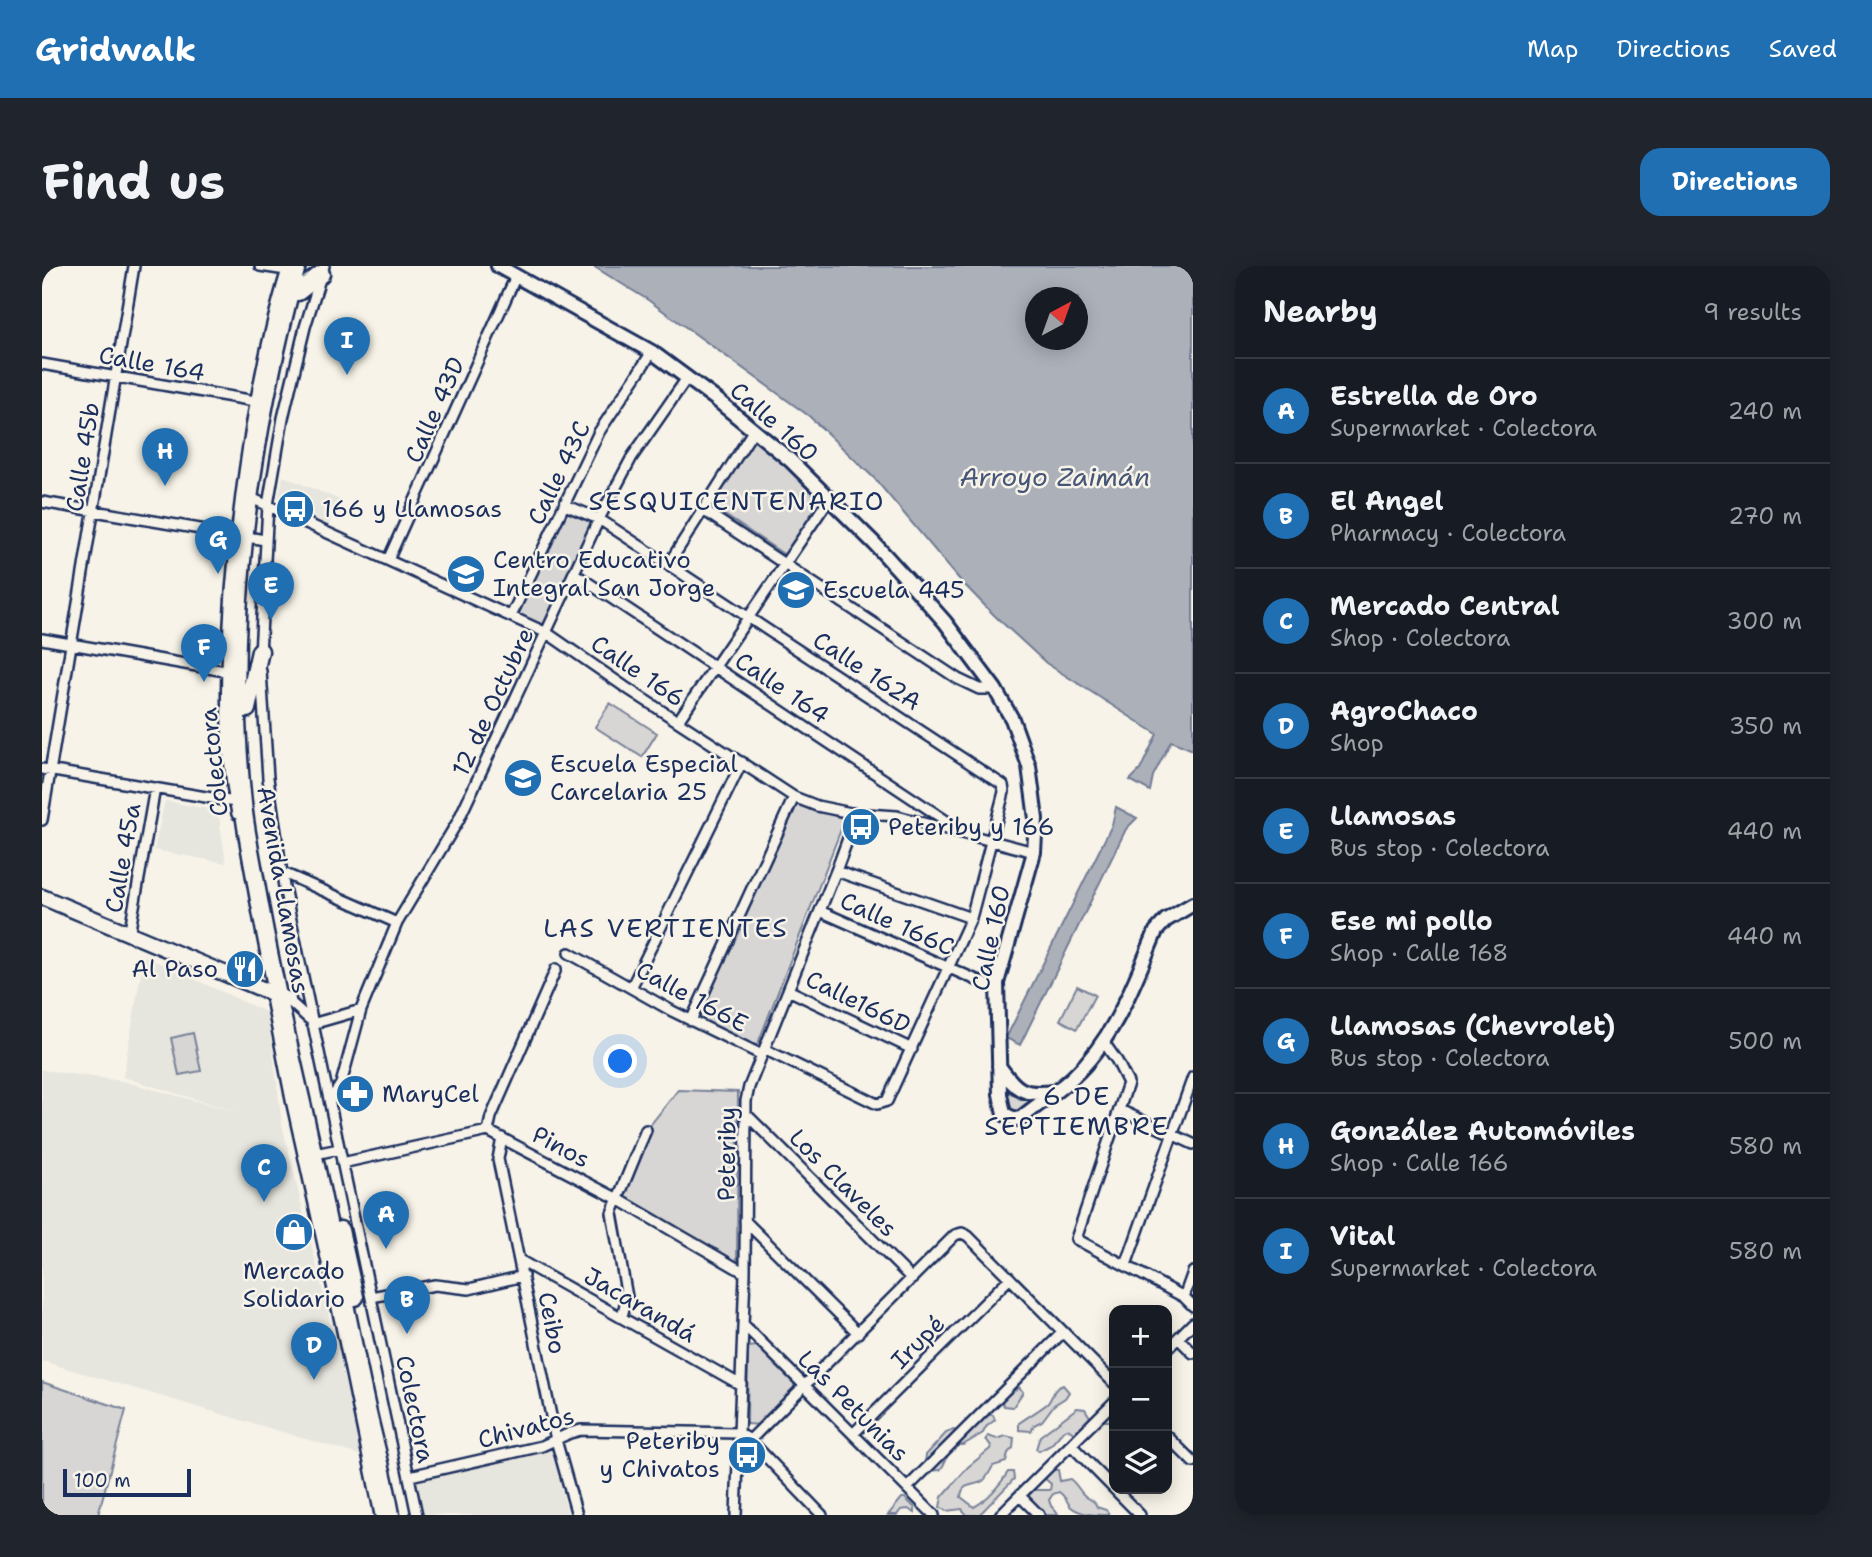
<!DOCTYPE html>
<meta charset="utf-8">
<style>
body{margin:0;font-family:"Shantell Sans",sans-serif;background:#20242c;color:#f1f3f6}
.controls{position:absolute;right:21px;bottom:21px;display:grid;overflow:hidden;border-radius:14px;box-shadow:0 4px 18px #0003}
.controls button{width:63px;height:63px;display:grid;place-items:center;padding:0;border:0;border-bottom:2px solid #363941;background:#171b24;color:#f1f3f6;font:35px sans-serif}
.compass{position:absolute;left:983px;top:21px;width:63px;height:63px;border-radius:50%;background:#171b24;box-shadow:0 4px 18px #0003;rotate:41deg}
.scale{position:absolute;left:21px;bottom:18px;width:128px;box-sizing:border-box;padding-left:7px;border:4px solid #1b2f5e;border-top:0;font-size:19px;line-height:24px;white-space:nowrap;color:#1b2f5e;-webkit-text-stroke:5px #f7f3e8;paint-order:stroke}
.you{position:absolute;left:579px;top:796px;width:24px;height:24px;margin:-18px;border:5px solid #fff;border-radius:50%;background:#1a73e8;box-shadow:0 0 0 10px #1a73e833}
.badge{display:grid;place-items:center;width:46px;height:46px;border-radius:50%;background:#1f6fb2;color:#fff;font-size:23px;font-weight:700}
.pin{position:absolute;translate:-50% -58px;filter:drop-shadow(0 2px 4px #0008)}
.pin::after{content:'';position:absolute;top:37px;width:24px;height:21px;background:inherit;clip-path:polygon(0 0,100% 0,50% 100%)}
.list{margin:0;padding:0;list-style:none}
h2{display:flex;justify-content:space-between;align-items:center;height:91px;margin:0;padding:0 28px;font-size:30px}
h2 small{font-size:23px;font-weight:400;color:#9ea1a6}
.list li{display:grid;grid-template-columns:46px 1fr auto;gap:21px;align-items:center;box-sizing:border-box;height:105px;padding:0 28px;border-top:2px solid #363941}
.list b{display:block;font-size:26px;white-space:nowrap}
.list p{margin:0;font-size:23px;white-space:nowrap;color:#9ea1a6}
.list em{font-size:23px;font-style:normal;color:#9ea1a6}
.icon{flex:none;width:38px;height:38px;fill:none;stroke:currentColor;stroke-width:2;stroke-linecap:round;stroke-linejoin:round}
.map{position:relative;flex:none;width:1151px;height:1249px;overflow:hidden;border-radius:21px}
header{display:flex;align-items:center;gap:42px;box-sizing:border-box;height:98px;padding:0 35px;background:#1f6fb2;color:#fff}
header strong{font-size:33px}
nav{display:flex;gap:38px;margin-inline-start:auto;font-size:24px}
.intro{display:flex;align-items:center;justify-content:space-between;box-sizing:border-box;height:168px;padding:0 42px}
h1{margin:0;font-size:49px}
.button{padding:18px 32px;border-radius:21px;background:#1f6fb2;color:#fff;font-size:24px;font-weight:700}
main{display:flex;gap:42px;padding:0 42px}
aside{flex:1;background:#171b24;border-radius:21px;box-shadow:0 4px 18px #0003}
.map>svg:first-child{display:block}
.built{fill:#e6e5de}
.green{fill:#d7d6d4;stroke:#798299;stroke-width:2}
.water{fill:#acb0b9;stroke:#727c95;stroke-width:2;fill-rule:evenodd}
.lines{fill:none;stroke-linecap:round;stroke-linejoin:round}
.street-casing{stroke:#1b2f5e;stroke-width:14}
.secondary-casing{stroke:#1b2f5e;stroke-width:18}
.primary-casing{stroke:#1b2f5e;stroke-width:19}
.highway-casing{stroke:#1b2f5e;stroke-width:21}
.street{stroke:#f7f3e8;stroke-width:9}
.secondary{stroke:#f7f3e8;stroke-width:12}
.primary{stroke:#f7f3e8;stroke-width:14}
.highway{stroke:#f7f3e8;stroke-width:16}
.labels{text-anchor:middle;stroke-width:5;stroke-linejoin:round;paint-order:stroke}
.street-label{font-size:24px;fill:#1b2f5e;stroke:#f7f3e8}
.poi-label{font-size:24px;fill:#1b2f5e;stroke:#f7f3e8;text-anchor:start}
.water-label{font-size:26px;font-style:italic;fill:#465679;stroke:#f7f3e8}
.neighbourhood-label{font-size:26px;letter-spacing:2px;fill:#1b2f5e;stroke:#f7f3e8}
</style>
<header>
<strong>Gridwalk</strong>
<nav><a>Map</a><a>Directions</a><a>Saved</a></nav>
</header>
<div class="intro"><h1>Find us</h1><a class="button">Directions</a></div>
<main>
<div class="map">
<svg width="1151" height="1249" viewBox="0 0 1151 1249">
<rect width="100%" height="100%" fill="#f7f3e8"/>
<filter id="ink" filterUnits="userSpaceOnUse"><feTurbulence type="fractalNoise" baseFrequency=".0143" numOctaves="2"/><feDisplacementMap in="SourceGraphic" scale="14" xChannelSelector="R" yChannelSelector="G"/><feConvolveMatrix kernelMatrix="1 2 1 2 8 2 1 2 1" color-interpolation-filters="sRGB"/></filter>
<g filter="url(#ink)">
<!-- built -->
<path class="built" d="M 241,210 L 298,234 L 287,259 L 236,236 Z
M 123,535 L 176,545 L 184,597 L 112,584 Z
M 102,690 L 226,747 L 240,859 L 321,1190 L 0,1095 L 0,804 L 80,815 L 199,847 L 81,811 Z
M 509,1181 L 526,1249 L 382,1249 L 374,1214 Z"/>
<!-- green -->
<path class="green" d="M 712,174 L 718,176 L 781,234 L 743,289 L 666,238 L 704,179 Z
M 525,242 L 553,255 L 502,362 L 472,349 Z
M 568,437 L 615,467 L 600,491 L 553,461 Z
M 753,537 L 803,553 L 715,780 L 662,756 L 656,751 Z
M 1035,720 L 1053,729 L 1035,763 L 1018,754 Z
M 151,767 L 159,805 L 137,809 L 129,772 Z
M 636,824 L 696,826 L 695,996 L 577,928 L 602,867 Z
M 964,824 L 978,833 L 988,834 L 989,837 L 977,845 L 970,846 L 964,841 Z
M 716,1080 L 752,1115 L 752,1125 L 719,1159 L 705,1158 L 706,1081 Z
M 0,1116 L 84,1144 L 56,1249 L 0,1249 Z
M 1021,1119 L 1027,1126 L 1023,1132 L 1012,1139 L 1000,1155 L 992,1159 L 989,1165 L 977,1164 L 977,1157 C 981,1154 1002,1141 1006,1137 C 1012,1129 1010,1123 1021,1119 Z
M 977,1121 L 981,1126 L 971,1141 L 962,1140 L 959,1134 Z
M 1035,1142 L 1043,1143 L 1048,1151 L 1071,1145 L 1072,1155 L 1058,1155 L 1053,1158 L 1046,1170 L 1037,1171 L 1026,1163 L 1022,1164 L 1009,1179 L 997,1185 L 994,1183 L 998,1170 Z
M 942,1149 L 951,1149 L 953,1154 L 944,1161 L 941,1167 L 921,1179 L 911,1179 C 905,1186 905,1196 898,1204 L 888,1205 L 883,1196 L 884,1189 L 904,1167 L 911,1164 L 921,1166 Z
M 946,1170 L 955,1173 L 964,1170 L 972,1172 L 971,1182 L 966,1187 L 964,1196 L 951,1200 C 948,1205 945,1212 941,1215 C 931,1221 920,1216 919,1231 L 932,1241 C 945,1234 959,1218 966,1206 L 971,1206 L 972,1213 L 937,1249 L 925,1249 L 920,1243 L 904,1245 L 898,1241 L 900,1231 L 926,1201 L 948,1183 L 949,1180 L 944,1173 Z
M 1006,1203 L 1016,1204 L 1018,1215 L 1028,1213 C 1035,1218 1037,1225 1043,1230 C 1049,1235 1052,1233 1055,1241 L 1064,1244 L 1068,1249 C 1053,1249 1038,1249 1028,1240 C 1024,1234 1023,1230 1017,1226 L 1011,1228 L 1007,1234 L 1009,1240 L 1017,1249 L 1003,1249 L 999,1243 L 986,1239 L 983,1233 L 992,1224 L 1008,1224 L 1009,1218 L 1001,1211 Z
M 860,1232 L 863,1232 L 873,1242 L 873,1247 L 866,1243 L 859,1244 L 855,1249 L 846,1249 Z"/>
<!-- water -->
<path class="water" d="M 551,0 L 1151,0 L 1151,484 L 1129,475 L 1111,510 L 1108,525 L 1088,514 L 1098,504 L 1115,468 L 1004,397 L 952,349 L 918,314 L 833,213 L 767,150 L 606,34 ZM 994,32 L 1036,32 L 1036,74 L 994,74 Z
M 1074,541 L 1095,552 L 1084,563 L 978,779 L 964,772 L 1070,559 Z"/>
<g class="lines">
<!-- street casing -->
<g class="street-casing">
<path id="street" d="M 218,0 L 244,4
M 0,98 L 213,135
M 205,230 L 505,367 L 583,421 L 752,531 L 775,540 L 809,547 L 855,550 L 992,586
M 0,236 L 223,274
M 523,239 L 557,253 L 961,519 L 962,526 L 929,652 L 845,835 L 835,838 L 722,783
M 661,244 L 916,413 L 937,423 L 953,423
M 346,294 L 474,10
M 626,299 L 711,165
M 533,308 L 918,564
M 469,350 L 557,166 L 610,86
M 0,373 L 183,405
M 218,388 L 226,239 L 241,152 L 263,61 L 282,0
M 219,405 L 226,512 L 242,621 L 375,1249
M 636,455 L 787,233
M 0,503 L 193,536
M 195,548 C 180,474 184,401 189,325 C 198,216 214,105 246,0
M 0,554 L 92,0
M 794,605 L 929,652
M 239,606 L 355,657
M 778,645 L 955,723
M 87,669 L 113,522
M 527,687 L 630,745 L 718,788
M 590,720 L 700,496
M 746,724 L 870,783
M 228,727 L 249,834 L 299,1060 L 338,1249
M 246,734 L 267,753
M 649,755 L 752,531
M 270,758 L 319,744
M 1061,775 L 1075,795 L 1086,817 L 1034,973 L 1142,1031
M 288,835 L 299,818 L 319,744 L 355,657 L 416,555 L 557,253 L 590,191 L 645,112
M 1078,844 L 1151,878
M 705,849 L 870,1013
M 446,865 L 449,851 L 514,703
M 460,872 L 456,893 L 514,1174 L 535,1249
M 268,889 L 297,883
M 300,897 L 446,865 L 576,933 L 703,1007
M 703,955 L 816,1067
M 477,994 L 699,1119
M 1084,999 L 1151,811
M 1151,1006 L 1142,1031 L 1151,1040
M 329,1031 L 393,1019 L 427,1023 L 481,1010
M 580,1050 L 585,1031 L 570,947 L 604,864
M 701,1058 L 892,1249
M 1136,1072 L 1151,1087
M 1125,1083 L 1151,1057
M 811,1168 L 968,1012
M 1125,1170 L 1151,1196
M 708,1174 L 913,969 L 920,967 L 926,970 L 1072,1117
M 1029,1179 L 1098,1249
M 368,1210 L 500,1180 L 528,1167 L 539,1164 L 696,1167 L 708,1174 L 780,1249
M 865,1222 L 1021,1066
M 978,1230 L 997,1249
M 694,1249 L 703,1007 L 704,835 L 707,821 L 794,605 L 811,559 L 809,547
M 958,1249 L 1072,1136"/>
</g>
<!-- secondary casing -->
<g class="secondary-casing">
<path id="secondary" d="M 456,0 L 610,86 L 675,134 L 748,194 L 832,277 L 872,321 L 903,356 L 953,423 L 970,453 L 987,500 L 994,553 L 992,586 L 955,717 L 958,828 L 962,848 L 973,853 L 979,852 C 996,838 1015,826 1031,811 C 1073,772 1092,717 1114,665 L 1124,654 L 1151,638
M 957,800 C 974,824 981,830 1011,826"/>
</g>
<!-- primary casing -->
<g class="primary-casing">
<path id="primary" d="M 0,631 L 246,734"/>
</g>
<!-- highway casing -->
<g class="highway-casing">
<path id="highway" d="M 255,0 C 208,174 181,356 201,537 C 203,560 208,583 212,606 C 226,688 244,769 263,850 C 285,947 304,1045 325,1143 C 333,1179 343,1213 349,1249
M 256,26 L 279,8
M 205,443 L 218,385
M 298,964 L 313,1031"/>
</g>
<!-- street -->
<use href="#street" class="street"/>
<!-- secondary -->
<use href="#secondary" class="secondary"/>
<!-- primary -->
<use href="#primary" class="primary"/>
<!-- highway -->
<use href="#highway" class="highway"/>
</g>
</g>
<!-- icons -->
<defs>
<g id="bus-disc" transform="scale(2.0125)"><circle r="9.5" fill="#1f6fb2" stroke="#f7f3e8"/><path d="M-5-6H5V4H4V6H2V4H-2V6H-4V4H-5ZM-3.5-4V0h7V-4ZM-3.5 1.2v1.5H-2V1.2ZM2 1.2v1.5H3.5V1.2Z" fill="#fff"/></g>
<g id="school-disc" transform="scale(2.0125)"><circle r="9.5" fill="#1f6fb2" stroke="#f7f3e8"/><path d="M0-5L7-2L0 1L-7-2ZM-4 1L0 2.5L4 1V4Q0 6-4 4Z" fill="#fff"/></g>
<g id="restaurant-disc" transform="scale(2.0125)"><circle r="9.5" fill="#1f6fb2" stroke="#f7f3e8"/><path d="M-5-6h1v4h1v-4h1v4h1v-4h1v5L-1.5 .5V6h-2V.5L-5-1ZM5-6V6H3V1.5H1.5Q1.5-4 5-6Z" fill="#fff"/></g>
<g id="pharmacy-disc" transform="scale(2.0125)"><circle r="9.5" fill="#1f6fb2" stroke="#f7f3e8"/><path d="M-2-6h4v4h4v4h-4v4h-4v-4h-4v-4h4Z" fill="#fff"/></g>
<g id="shop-disc" transform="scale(2.0125)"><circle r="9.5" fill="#1f6fb2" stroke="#f7f3e8"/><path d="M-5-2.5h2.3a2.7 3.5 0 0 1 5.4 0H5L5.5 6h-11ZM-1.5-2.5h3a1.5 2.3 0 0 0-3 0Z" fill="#fff"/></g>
</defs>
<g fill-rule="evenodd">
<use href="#bus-disc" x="253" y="243"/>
<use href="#school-disc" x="424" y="308"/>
<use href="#school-disc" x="754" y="324"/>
<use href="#school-disc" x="481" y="512"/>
<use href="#bus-disc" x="819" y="561"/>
<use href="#restaurant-disc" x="203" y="703"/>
<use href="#pharmacy-disc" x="313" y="828"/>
<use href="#shop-disc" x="252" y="966"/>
<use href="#bus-disc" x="705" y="1189"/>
</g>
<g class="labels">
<!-- street labels -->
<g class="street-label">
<text transform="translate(110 98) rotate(10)" y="8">Calle 164</text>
<text transform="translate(393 144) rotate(-66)" y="8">Calle 43D</text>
<text transform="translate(732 156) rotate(41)" y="8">Calle 160</text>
<text transform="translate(41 191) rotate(-81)" y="8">Calle 45b</text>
<text transform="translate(517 207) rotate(-64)" y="8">Calle 43C</text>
<text transform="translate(596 405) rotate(34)" y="8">Calle 166</text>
<text transform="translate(825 405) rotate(33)" y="8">Calle 162A</text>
<text transform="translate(740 422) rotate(34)" y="8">Calle 164</text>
<text transform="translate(451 436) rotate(-65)" y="8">12 de Octubre</text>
<text transform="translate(172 496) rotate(-96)" y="8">Colectora</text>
<text transform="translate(81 592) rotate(-80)" y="8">Calle 45a</text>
<text transform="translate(241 624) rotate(80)" y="8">Avenida Llamosas</text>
<text transform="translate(855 658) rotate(24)" y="8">Calle 166C</text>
<text transform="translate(949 672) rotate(-78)" y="8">Calle 160</text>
<text transform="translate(650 731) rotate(28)" y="8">Calle 166E</text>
<text transform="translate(816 736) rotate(26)" y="8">Calle166D</text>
<text transform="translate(519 881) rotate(28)" y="8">Pinos</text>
<text transform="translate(685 888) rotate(-89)" y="8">Peteriby</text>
<text transform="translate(801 917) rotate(45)" y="8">Los Claveles</text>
<text transform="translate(598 1039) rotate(30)" y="8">Jacarandá</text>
<text transform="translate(510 1057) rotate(79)" y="8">Ceibo</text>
<text transform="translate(876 1076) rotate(-45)" y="8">Irupé</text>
<text transform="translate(811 1140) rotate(45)" y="8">Las Petunias</text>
<text transform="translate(373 1143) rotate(78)" y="8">Colectora</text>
<text transform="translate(484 1162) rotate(-15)" y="8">Chivatos</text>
</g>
<!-- poi labels -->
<g class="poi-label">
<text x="280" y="251">166 y Llamosas</text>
<text x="451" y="302">Centro Educativo<tspan x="451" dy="28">Integral San Jorge</tspan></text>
<text x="781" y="332">Escuela 445</text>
<text x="508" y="506">Escuela Especial<tspan x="508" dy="28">Carcelaria 25</tspan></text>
<text x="846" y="569">Peteriby y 166</text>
<text x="176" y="711" text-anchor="end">Al Paso</text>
<text x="340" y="836">MaryCel</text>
<text x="252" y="1013" text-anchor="middle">Mercado<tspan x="252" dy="28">Solidario</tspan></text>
<text x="678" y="1183" text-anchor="end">Peteriby<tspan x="678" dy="28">y Chivatos</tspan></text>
</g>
<!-- water labels -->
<g class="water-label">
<text x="1013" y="220">Arroyo Zaimán</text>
</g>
<!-- neighbourhood labels -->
<g class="neighbourhood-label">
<text x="695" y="244">SESQUICENTENARIO</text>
<text x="624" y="671">LAS VERTIENTES</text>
<text x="1035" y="839">6 DE<tspan x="1035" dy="30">SEPTIEMBRE</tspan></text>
</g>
</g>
</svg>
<div class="controls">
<button>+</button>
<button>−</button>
<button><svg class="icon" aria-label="layers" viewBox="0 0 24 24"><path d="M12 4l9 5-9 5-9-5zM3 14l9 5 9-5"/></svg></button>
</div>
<svg class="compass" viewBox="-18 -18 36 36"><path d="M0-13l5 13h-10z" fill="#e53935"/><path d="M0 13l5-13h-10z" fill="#9ea1a6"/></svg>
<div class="scale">100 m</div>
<div class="you"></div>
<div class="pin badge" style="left:344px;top:983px">A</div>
<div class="pin badge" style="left:365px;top:1068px">B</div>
<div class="pin badge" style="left:222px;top:936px">C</div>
<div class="pin badge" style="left:272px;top:1114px">D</div>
<div class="pin badge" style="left:229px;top:354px">E</div>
<div class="pin badge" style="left:162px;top:416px">F</div>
<div class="pin badge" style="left:176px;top:308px">G</div>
<div class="pin badge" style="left:123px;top:220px">H</div>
<div class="pin badge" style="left:305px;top:109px">I</div>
</div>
<aside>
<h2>Nearby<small>9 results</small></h2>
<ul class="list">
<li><span class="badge">A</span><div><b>Estrella de Oro</b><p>Supermarket · Colectora</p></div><em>240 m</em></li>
<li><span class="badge">B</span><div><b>El Angel</b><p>Pharmacy · Colectora</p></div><em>270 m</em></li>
<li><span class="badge">C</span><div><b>Mercado Central</b><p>Shop · Colectora</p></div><em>300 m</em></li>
<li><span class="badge">D</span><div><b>AgroChaco</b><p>Shop</p></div><em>350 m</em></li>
<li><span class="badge">E</span><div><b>Llamosas</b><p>Bus stop · Colectora</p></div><em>440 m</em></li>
<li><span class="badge">F</span><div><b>Ese mi pollo</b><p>Shop · Calle 168</p></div><em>440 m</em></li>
<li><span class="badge">G</span><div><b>Llamosas (Chevrolet)</b><p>Bus stop · Colectora</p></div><em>500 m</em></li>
<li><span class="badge">H</span><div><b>González Automóviles</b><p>Shop · Calle 166</p></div><em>580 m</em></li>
<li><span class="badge">I</span><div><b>Vital</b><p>Supermarket · Colectora</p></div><em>580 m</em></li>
</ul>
</aside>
</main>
